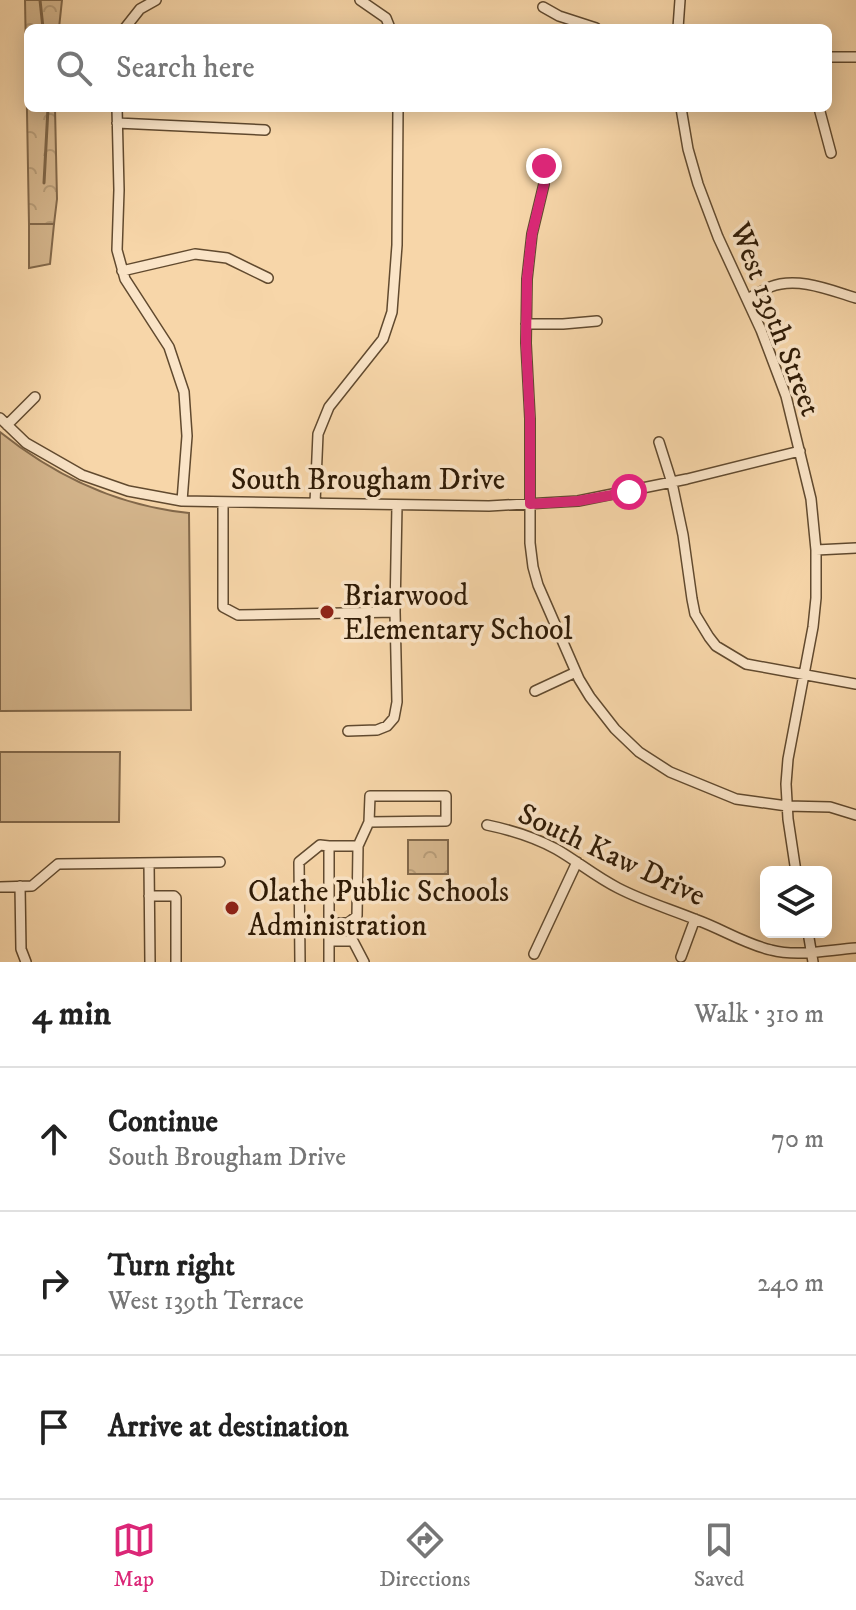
<!DOCTYPE html>
<meta charset="utf-8">
<style>
body{margin:0;font-family:"IM FELL DW Pica",serif;background:#f6f6f6;color:#222}
.controls{position:absolute;right:24px;bottom:24px;display:grid;overflow:hidden;border-radius:12px;box-shadow:0 4px 20px #0003}
.controls button{width:72px;height:72px;display:grid;place-items:center;padding:0;border:0;border-bottom:2px solid #e0e0e0;background:#fff;color:#222;font:40px sans-serif}
.stop{position:absolute;width:24px;height:24px;margin:-18px;border:6px solid #db2777;border-radius:50%;background:#fff}
.stop.end{background:#db2777;border-color:#fff;box-shadow:0 2px 8px #0008}
.list{margin:0;padding:0;list-style:none}
h2{display:flex;justify-content:space-between;align-items:center;height:104px;margin:0;padding:0 32px;font-size:34px}
h2 small{font-size:26px;font-weight:400;color:#767676}
.list li{display:grid;grid-template-columns:52px 1fr auto;gap:24px;align-items:center;box-sizing:border-box;height:144px;padding:0 32px;border-top:2px solid #e0e0e0}
.list b{display:block;font-size:30px;white-space:nowrap}
.list p{margin:0;font-size:26px;white-space:nowrap;color:#767676}
.list em{font-size:26px;font-style:normal;color:#767676}
.icon{flex:none;width:44px;height:44px;fill:none;stroke:currentColor;stroke-width:2;stroke-linecap:round;stroke-linejoin:round}
.map{position:relative;flex:none;width:856px;height:962px;overflow:hidden}
.search{position:absolute;background:#fff;box-shadow:0 4px 20px #0003;left:24px;right:24px;top:24px;height:88px;display:flex;align-items:center;gap:20px;box-sizing:border-box;padding:0 28px;border-radius:12px;color:#767676;font-size:30px}
.sheet{height:536px;background:#fff}
nav{display:flex;justify-content:space-around;align-items:center;box-sizing:border-box;height:112px;border-top:2px solid #e0e0e0;background:#fff;font-size:22px;color:#767676}
nav a{display:grid;justify-items:center;gap:4px}
nav .on{color:#db2777}
.map>svg:first-child{display:block}
.green{fill:#d5b68d;stroke:#82684a;stroke-width:2}
.forest{fill:url(#forest-crowns);stroke:#82684a;stroke-width:2}
.lines{fill:none;stroke-linecap:round;stroke-linejoin:round}
.stream{stroke:#7e6547;stroke-width:3}
.minor-casing{stroke:#614a2f;stroke-width:12}
.minor{stroke:#fae4c7;stroke-width:9}
.route{stroke:#db2777;stroke-width:10}
.poi-dot{fill:#8f2418;stroke:#fae4c7;stroke-width:3}
.labels{text-anchor:middle;stroke-width:7;stroke-linejoin:round;paint-order:stroke}
.street-label{font-size:30px;fill:#2f1b06;stroke:#fae4c7}
.poi-label{font-size:30px;fill:#2f1b06;stroke:#fae4c7;text-anchor:start}
</style>
<div class="map">
<svg width="856" height="962" viewBox="0 0 856 962">
<defs>
<pattern id="forest-crowns" width="20" height="18" patternUnits="userSpaceOnUse" patternTransform="scale(2)"><rect width="20" height="18" fill="#d5b68d"/><path d="M2 6a3 3 0 1 1 6 0M12 15a3 3 0 1 1 6 0" fill="none" stroke="#b79c78"/></pattern>
</defs>
<rect width="100%" height="100%" fill="#f7d6a9"/>
<filter id="stains"><feTurbulence type="fractalNoise" baseFrequency=".0025" numOctaves="4"/><feColorMatrix values="0 0 0 0 .2 0 0 0 0 .09 0 0 0 0 .02 0 0 0 .5 -.17"/></filter>
<radialGradient id="worn" r=".72"><stop offset=".6" stop-color="#630" stop-opacity="0"/><stop offset="1" stop-color="#630" stop-opacity=".3"/></radialGradient>
<!-- green -->
<path class="green" d="M 29,224 L 54,224 L 50,264 L 29,268 Z
M 0,432 C 55,476 119,506 189,513 L 191,710 L 0,711 Z
M 0,752 L 120,752 L 119,822 L 0,822 Z"/>
<!-- forest -->
<path class="forest" d="M 25,0 L 62,0 L 59,28 L 28,28 L 28,108 L 55,108 L 57,199 L 54,224 L 29,224 Z
M 408,840 L 448,840 L 448,874 L 408,874 Z"/>
<g class="lines">
<!-- stream -->
<path class="stream" d="M 40,0 L 43,28
M 44,183 L 48,108"/>
<!-- minor casing -->
<g class="minor-casing">
<path id="minor" d="M 360,0 L 386,18 L 390,28
M 543,7 L 559,16 L 596,28
M 125,28 L 140,9 L 156,0
M 678,28 L 680,0
M 828,57 L 856,57
M 117,108 L 119,190 L 117,250 L 125,279 L 169,347 L 184,392 L 187,436 L 182,501
M 681,108 L 688,149 L 698,184 L 718,237 L 761,330 L 786,396 L 811,499 L 816,550 L 816,598 L 813,627 L 788,759 L 786,784 L 788,819 L 796,872
M 819,108 L 831,153
M 117,123 L 265,130
M 543,157 L 544,184 L 532,234 L 527,279 L 526,343 L 530,419 L 530,543 L 533,567 L 538,585 L 579,679 L 590,697 L 615,729 L 639,752 L 670,772 L 736,799 L 787,806 L 830,807 L 856,815
M 122,271 L 195,254 L 227,258 L 268,278
M 747,299 C 755,295 762,291 770,287 C 797,276 830,290 856,298
M 526,324 L 563,324 L 597,321
M 0,418 L 26,443 L 82,475 L 128,491 L 182,501 L 489,506 L 578,501 L 687,479 L 800,451
M 7,425 L 35,397
M 659,442 L 672,483 L 683,535 L 692,599 L 695,614 L 709,637 L 716,646 L 746,664 L 856,684
M 223,503 L 223,607 L 238,615 L 395,612 L 397,505
M 315,503 L 318,434 L 329,407 L 383,339 L 392,312 L 397,245 L 398,108
M 816,550 L 856,548
M 535,691 L 576,672
M 348,731 L 377,730 L 387,726 L 394,718 L 397,702 L 395,612
M 487,825 C 511,830 534,837 556,849 C 577,861 596,877 618,888 C 643,901 670,909 697,920 C 722,929 745,944 771,950 C 798,957 828,950 856,948
M 149,863 L 150,962
M 20,886 L 21,949 L 26,962
M 0,887 L 32,886 L 58,864 L 220,862
M 149,896 L 174,896 L 176,898 L 176,962
M 329,923 L 348,923 L 357,916 L 358,846
M 808,932 L 813,962
M 329,941 L 353,941 L 364,962
M 534,954 L 577,862
M 681,957 L 695,919
M 300,962 L 299,862 L 320,845 L 329,846
M 329,962 L 329,846 L 358,846 L 369,822 L 370,796 L 446,796 L 446,821 L 369,822"/>
</g>
<!-- minor -->
<use href="#minor" class="minor"/>
</g>
<g class="lines">
<!-- route -->
<path class="route" d="M 544,166 L 544,184 L 532,234 L 527,279 L 526,343 L 530,419 L 530,504 L 578,501 L 629,492"/>
</g>
<!-- markers -->
<g class="poi-dot">
<circle cx="327" cy="612" r="8"/>
<circle cx="232" cy="908" r="8"/>
</g>
<g class="labels">
<!-- street labels -->
<g class="street-label">
<text transform="translate(776 319) rotate(69)" y="10">West 139th Street</text>
<text x="368" y="489">South Brougham Drive</text>
<text transform="translate(612 854) rotate(25)" y="10">South Kaw Drive</text>
</g>
<!-- poi labels -->
<g class="poi-label">
<text x="343" y="605">Briarwood<tspan x="343" dy="34">Elementary School</tspan></text>
<text x="248" y="901">Olathe Public Schools<tspan x="248" dy="34">Administration</tspan></text>
</g>
</g>
<rect width="100%" height="100%" filter="url(#stains)"/>
<rect width="100%" height="100%" fill="url(#worn)"/>
</svg>
<div class="controls">
<button><svg class="icon" aria-label="layers" viewBox="0 0 24 24"><path d="M12 4l9 5-9 5-9-5zM3 14l9 5 9-5"/></svg></button>
</div>
<div class="stop" style="left:629px;top:492px"></div>
<div class="stop end" style="left:544px;top:166px"></div>
<div class="search"><svg class="icon" aria-label="search" viewBox="0 0 24 24"><circle cx="10" cy="10" r="6"/><path d="M15 15l6 6"/></svg>Search here</div>
</div>
<section class="sheet">
<h2>4 min<small>Walk · 310 m</small></h2>
<ul class="list">
<li><svg class="icon" aria-label="ahead" viewBox="0 0 24 24"><path d="M12 20V5M6 11l6-6 6 6"/></svg><div><b>Continue</b><p>South Brougham Drive</p></div><em>70 m</em></li>
<li><svg class="icon" aria-label="right" viewBox="0 0 24 24"><path d="M7 20v-9h11M14 6l5 5-5 5"/></svg><div><b>Turn right</b><p>West 139th Terrace</p></div><em>240 m</em></li>
<li><svg class="icon" aria-label="arrive" viewBox="0 0 24 24"><path d="M6 21V4h12l-3 4 3 4H6"/></svg><div><b>Arrive at destination</b></div></li>
</ul>
</section>
<nav>
<a class="on"><svg class="icon" aria-label="map" viewBox="0 0 24 24"><path d="M3 6l6-2 6 2 6-2v14l-6 2-6-2-6 2zM9 4v14M15 6v14"/></svg>Map</a>
<a><svg class="icon" aria-label="directions" viewBox="0 0 24 24"><path d="M12 3l9 9-9 9-9-9zM9 14v-3h6M13 9l2 2-2 2"/></svg>Directions</a>
<a><svg class="icon" aria-label="saved" viewBox="0 0 24 24"><path d="M7 4h10v16l-5-4-5 4z"/></svg>Saved</a>
</nav>
